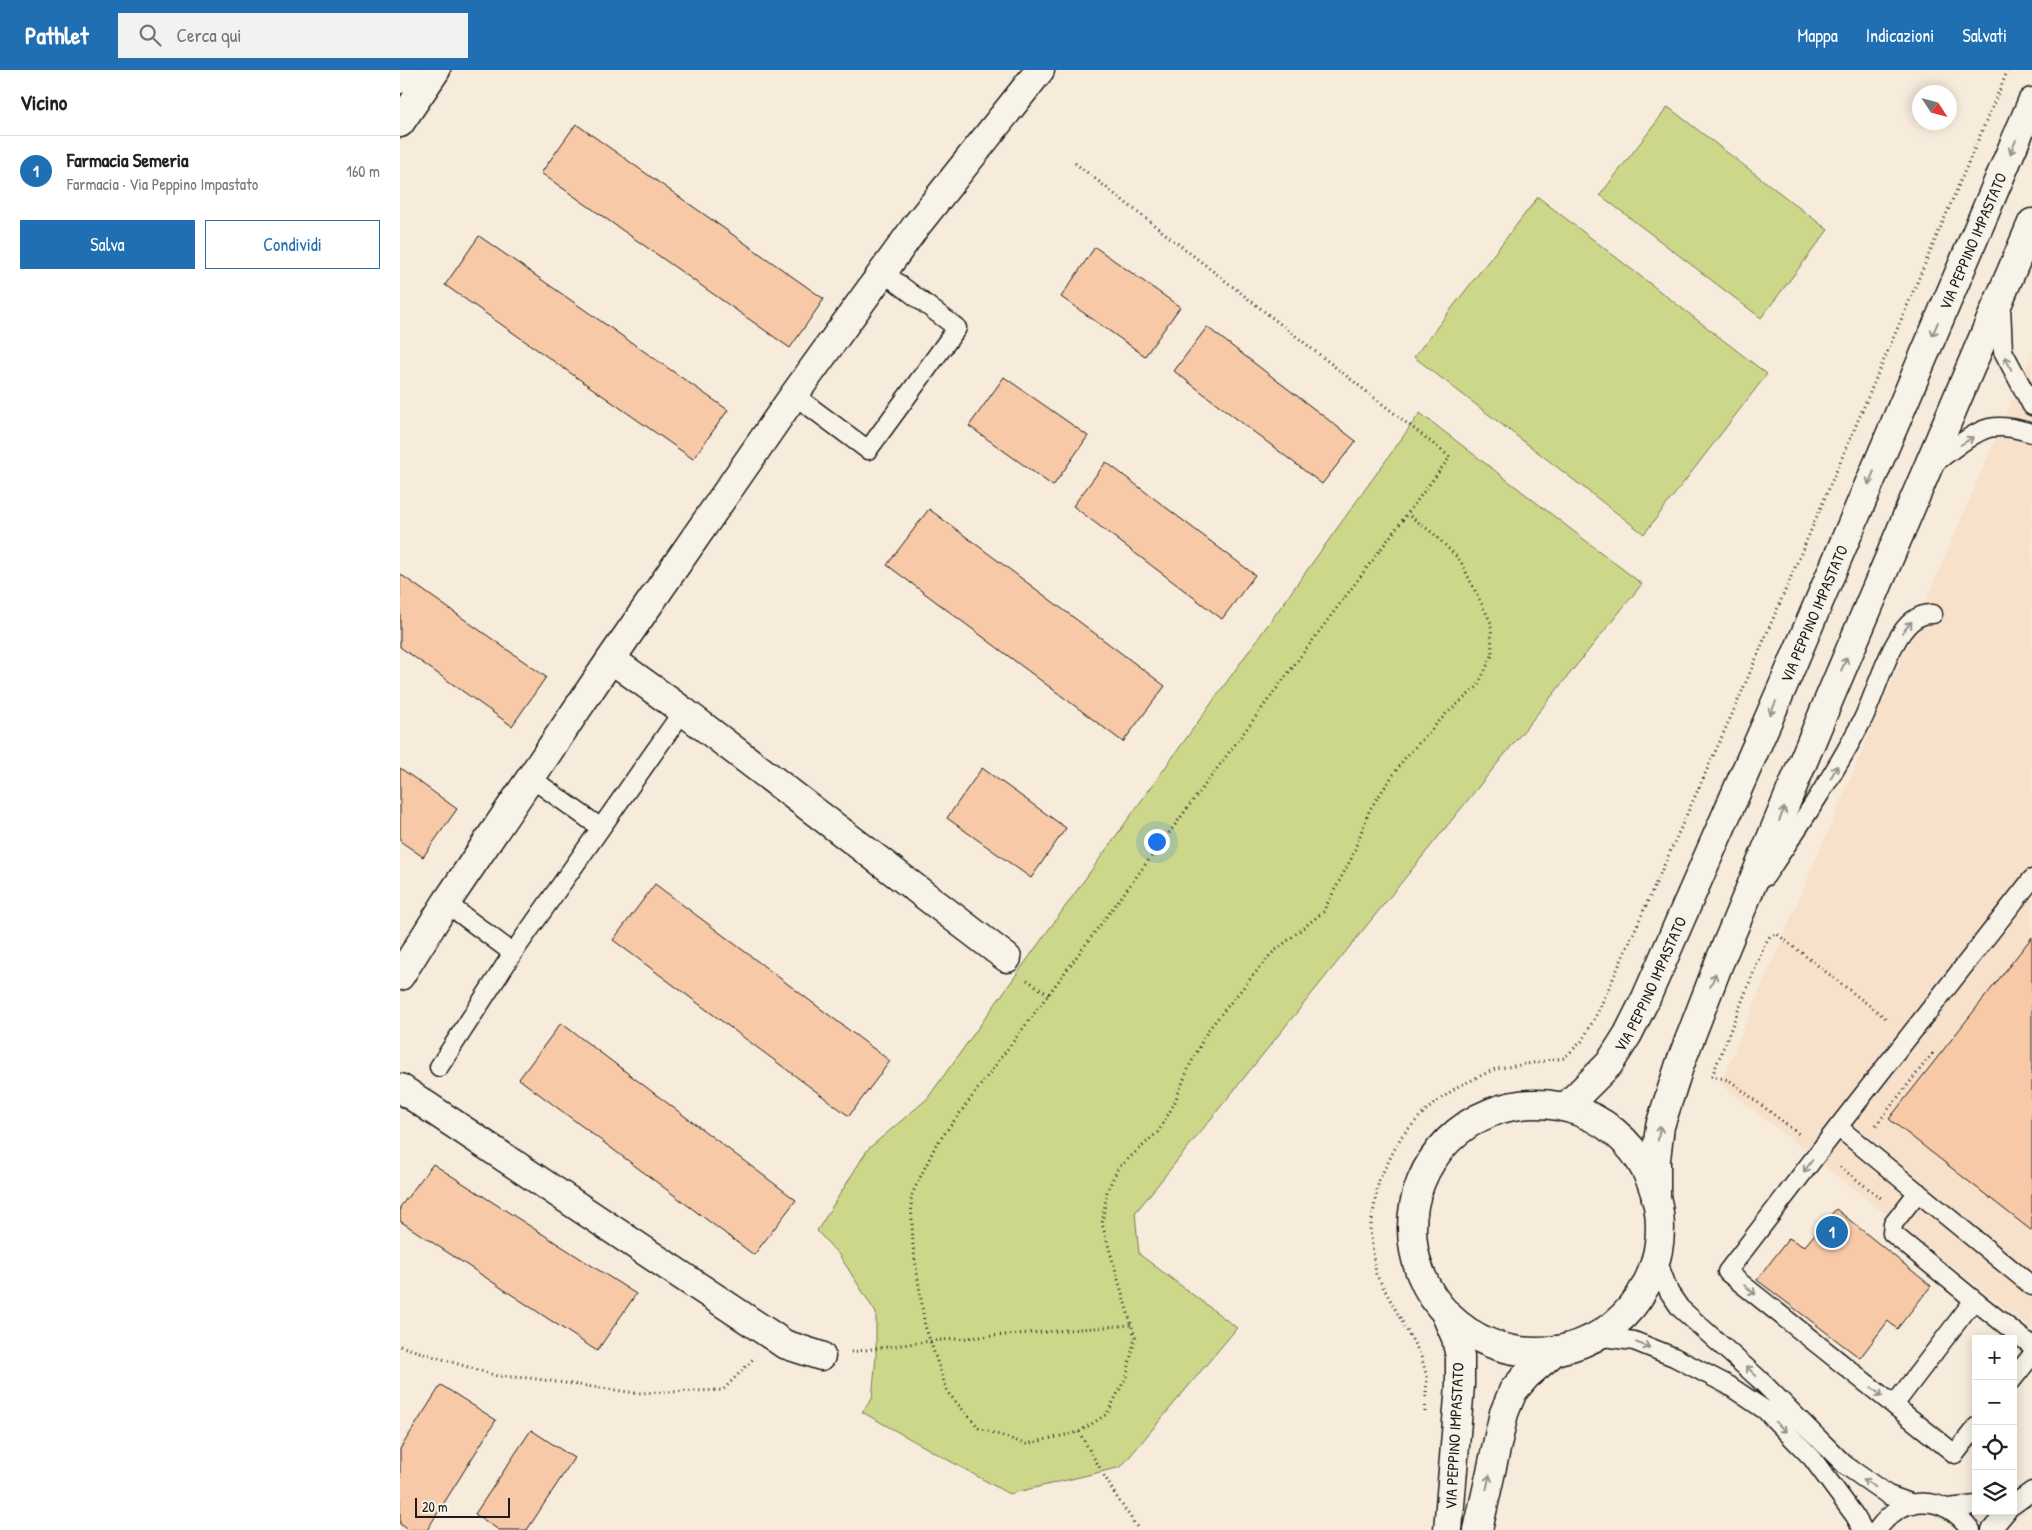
<!DOCTYPE html>
<html lang="it">
<meta charset="utf-8">
<style>
body{margin:0;font-family:"Patrick Hand",sans-serif;background:#f2f2f2;color:#222}
.controls{position:absolute;right:15px;bottom:15px;display:grid;overflow:hidden;border-radius:0px;box-shadow:0 2px 12px #0003}
.controls button{width:45px;height:45px;display:grid;place-items:center;padding:0;border:0;border-bottom:1px solid #e0e0e0;background:#fff;color:#222;font:25px sans-serif}
.compass{position:absolute;left:1512px;top:15px;width:45px;height:45px;border-radius:50%;background:#fff;box-shadow:0 2px 12px #0003;rotate:126deg}
.scale{position:absolute;left:15px;bottom:12px;width:95px;box-sizing:border-box;padding-left:5px;border:2px solid #1c1c1c;border-top:0;font-size:14px;line-height:18px;white-space:nowrap;color:#1c1c1c;-webkit-text-stroke:4px #f7f3e8;paint-order:stroke}
.you{position:absolute;left:756px;top:771px;width:18px;height:18px;margin:-12px;border:4px solid #fff;border-radius:50%;background:#1a73e8;box-shadow:0 0 0 8px #1a73e833}
.badge{display:grid;place-items:center;width:32px;height:32px;border-radius:50%;background:#1f6fb2;color:#fff;font-size:16px;font-weight:700}
.pin{position:absolute;translate:-50% -50%;border:2px solid #fff;box-shadow:0 1px 5px #0006}
.list{margin:0;padding:0;list-style:none}
h2{display:flex;justify-content:space-between;align-items:center;height:65px;margin:0;padding:0 20px;font-size:21px}
h2 small{font-size:16px;font-weight:400;color:#767676}
.list li{display:grid;grid-template-columns:32px 1fr auto;gap:15px;align-items:center;box-sizing:border-box;height:70px;padding:0 20px;border-top:1px solid #e0e0e0}
.list b{display:block;font-size:19px;white-space:nowrap}
.list p{margin:0;font-size:16px;white-space:nowrap;color:#767676}
.list em{font-size:16px;font-style:normal;color:#767676}
.actions{display:flex;gap:10px;padding:15px 20px}
.actions a{flex:1;padding:11px 0;border:1px solid #1f6fb2;border-radius:0px;text-align:center;font-size:18px;color:#1f6fb2}
.actions .main{background:#1f6fb2;color:#fff}
.icon{flex:none;width:28px;height:28px;fill:none;stroke:currentColor;stroke-width:2;stroke-linecap:round;stroke-linejoin:round}
.map{position:relative;flex:none;width:1632px;height:1460px;overflow:hidden}
header{display:flex;align-items:center;gap:30px;box-sizing:border-box;height:70px;padding:0 25px;background:#1f6fb2;color:#fff}
header strong{font-size:24px}
nav{display:flex;gap:28px;margin-inline-start:auto;font-size:18px}
.search{width:350px;height:45px;background:#f2f2f2;display:flex;align-items:center;gap:12px;box-sizing:border-box;padding:0 18px;border-radius:0px;color:#767676;font-size:19px}
main{display:flex}
aside{flex:1;background:#fff}
.map>svg:first-child{display:block}
.built{fill:#f7e1cb}
.green{fill:#cdd78a;stroke:#747a53}
.building{fill:#f7c9a6;stroke:#1c1c1c}
.lines{fill:none;stroke-linecap:round;stroke-linejoin:round}
.lane-casing{stroke:#1c1c1c;stroke-width:21}
.street-casing{stroke:#1c1c1c;stroke-width:31}
.secondary-casing{stroke:#1c1c1c;stroke-width:31}
.path{stroke:#1c1c1c;stroke-width:3;stroke-dasharray:1 4;stroke-linecap:butt}
.lane{stroke:#f7f3e8;stroke-width:18}
.street{stroke:#f7f3e8;stroke-width:28}
.secondary{stroke:#f7f3e8;stroke-width:28}
.oneway{stroke:#94928c}
.labels{text-anchor:middle;stroke-width:5;stroke-linejoin:round;paint-order:stroke}
.street-label{font-size:16px;fill:#1c1c1c;stroke:#f7f3e8}
</style>
<header>
<strong>Pathlet</strong>
<div class="search"><svg class="icon" aria-label="search" viewBox="0 0 24 24"><circle cx="10" cy="10" r="6"/><path d="M15 15l6 6"/></svg>Cerca qui</div>
<nav><a>Mappa</a><a>Indicazioni</a><a>Salvati</a></nav>
</header>
<main>
<aside>
<h2>Vicino<small></small></h2>
<ul class="list">
<li><span class="badge">1</span><div><b>Farmacia Semeria</b><p>Farmacia · Via Peppino Impastato</p></div><em>160 m</em></li>
</ul>
<div class="actions"><a class="main">Salva</a><a>Condividi</a></div>
</aside>
<div class="map">
<svg width="1632" height="1460" viewBox="0 0 1632 1460">
<rect width="100%" height="100%" fill="#f7ebdb"/>
<filter id="ink" filterUnits="userSpaceOnUse"><feTurbulence type="fractalNoise" baseFrequency=".02" numOctaves="2"/><feDisplacementMap in="SourceGraphic" scale="10" xChannelSelector="R" yChannelSelector="G"/><feConvolveMatrix kernelMatrix="1 2 1 2 8 2 1 2 1" color-interpolation-filters="sRGB"/></filter>
<g filter="url(#ink)">
<!-- built -->
<path class="built" d="M 1632,283 L 1632,1259 L 1320,1014 Z"/>
<!-- green -->
<path class="green" d="M 1268,37 L 1428,160 L 1361,248 L 1200,125 Z
M 1138,127 L 1367,304 L 1244,464 L 1014,287 Z
M 1020,343 L 1242,514 L 735,1143 L 739,1184 L 837,1258 L 721,1397 L 609,1424 L 462,1342 L 472,1329 L 476,1286 L 476,1243 L 440,1186 L 417,1161 L 468,1079 L 527,1029 Z"/>
<!-- building -->
<path class="building" d="M 176,54 L 424,229 L 390,278 L 141,103 Z
M 79,166 L 328,340 L 293,389 L 45,215 Z
M 695,177 L 780,237 L 745,286 L 661,227 Z
M 807,257 L 956,371 L 922,414 L 774,301 Z
M 604,307 L 688,366 L 653,416 L 569,356 Z
M 706,392 L 855,505 L 822,549 L 673,436 Z
M 529,439 L 765,616 L 723,672 L 487,495 Z
M 0,504 L 146,607 L 112,656 L 0,577 Z
M 0,698 L 57,739 L 23,787 L 0,771 Z
M 582,698 L 666,758 L 631,808 L 547,748 Z
M 255,814 L 490,991 L 449,1046 L 213,870 Z
M 1632,867 L 1632,1161 L 1489,1049 Z
M 161,953 L 396,1130 L 354,1185 L 119,1009 Z
M 33,1094 L 236,1224 L 197,1281 L 0,1151 L 0,1137 Z
M 1436,1139 L 1531,1216 L 1497,1259 L 1488,1251 L 1460,1288 L 1357,1210 L 1389,1168 L 1404,1177 Z
M 41,1315 L 96,1350 L 27,1460 L 9,1460 L 0,1454 L 0,1379 Z
M 131,1360 L 174,1388 L 127,1460 L 99,1460 L 75,1444 Z"/>
<g class="lines">
<!-- lane casing -->
<g class="lane-casing">
<path id="lane" d="M 1601,236 L 1603,281 L 1632,336
M 394,325 L 468,380 L 557,258 L 483,202
M 1530,397 C 1544,386 1572,362 1589,358 C 1604,355 1618,359 1632,363
M 131,708 L 201,758
M 1365,807 C 1400,755 1435,704 1463,649 C 1475,624 1482,596 1496,572 C 1504,557 1515,543 1533,544
M 1632,809 L 1438,1057 L 1632,1216
M 46,833 L 113,883
M 39,997 L 113,883 L 283,641
M 1438,1057 L 1327,1202 L 1555,1384 L 1576,1357
M 1518,1122 L 1493,1154 L 1492,1163 L 1574,1230
M 1256,1187 L 1269,1222 L 1280,1238 L 1359,1309 L 1445,1395 L 1488,1425 L 1513,1434
M 1195,1266 L 1234,1271 L 1274,1287 L 1328,1315 L 1365,1340 L 1412,1388 L 1455,1446 L 1463,1460
M 1613,1309 L 1632,1285
M 1494,1335 L 1574,1230 L 1632,1276
M 1613,1435 L 1632,1421
M 1548,1438 L 1576,1435
M 1477,1460 C 1504,1423 1544,1424 1571,1460
M 1591,1460 L 1607,1441"/>
</g>
<!-- street casing -->
<g class="street-casing">
<path id="street" d="M 0,9 L 7,0
M 211,589 L 283,641 L 607,888
M 0,906 L 46,833 L 211,589 L 394,325 L 516,156 L 640,0
M 0,1018 L 374,1267 L 384,1274 L 421,1286"/>
</g>
<!-- secondary casing -->
<g class="secondary-casing">
<g id="secondary">
<path d="M 0,53 L 36,0"/>
<circle cx="1136" cy="1158" r="124"/>
<path id="s1" d="M 1166,1037 L 1209,994 L 1228,964 L 1246,928 L 1386,609 L 1632,32"/>
<path d="M 1256,1129 L 1256,1089 L 1260,1056 L 1280,994 L 1319,893 L 1430,627 L 1632,153"/>
<path d="M 1046,1245 L 1056,1268 L 1060,1287 L 1060,1315 L 1048,1460"/>
<path d="M 1078,1460 L 1104,1343 L 1113,1321 L 1126,1306 L 1156,1280"/>
</g>
</g>
<!-- path -->
<path class="path" d="M 675,93 L 1050,387 L 1007,444 L 536,1075 L 511,1126 L 513,1176 L 525,1256 L 548,1323 L 579,1358 L 626,1374 L 679,1362 L 707,1344 L 727,1305 L 735,1267 L 702,1154 L 707,1121 L 718,1098 L 758,1062 L 774,1034 L 789,997 L 808,960 L 871,884 L 923,842 L 951,789 L 970,739 L 1004,689 L 1046,644 L 1077,617 L 1092,586 L 1091,553 L 1060,490 L 1034,464 L 1007,444
M 627,910 L 649,925
M 1311,1006 L 1329,1010 L 1400,1065
M 1312,1006 L 1364,876 L 1370,866 L 1377,864 L 1488,950
M 1476,1055 L 1532,984 L 1529,982
M 1440,1097 L 1481,1128
M 0,1276 L 97,1306 L 129,1308 L 236,1323 L 323,1320 L 353,1289
M 451,1282 L 530,1271 L 731,1255
M 1025,1342 L 1027,1307 L 1021,1286 L 976,1204 L 970,1160 L 979,1110 L 1001,1067 L 1025,1041 L 1057,1017 L 1095,999 L 1164,988 L 1182,971 L 1198,942 L 1337,633 L 1608,0
M 679,1362 L 716,1426 L 739,1460"/>
<!-- lane -->
<use href="#lane" class="lane"/>
<!-- street -->
<use href="#street" class="street"/>
<!-- secondary -->
<use href="#secondary" class="secondary"/>
</g>
<!-- one-way arrows -->
<defs><path id="oneway-shaft" d="M-6 0H5M1.5-3L5.5 0L1.5 3" fill="none" stroke-width="1.6" stroke-linecap="round" stroke-linejoin="round" transform="scale(1.25)"/></defs>
<g class="oneway">
<use href="#oneway-shaft" transform="translate(1613 77) rotate(113)"/>
<use href="#oneway-shaft" transform="translate(1535 259) rotate(113)"/>
<use href="#oneway-shaft" transform="translate(1608 293) rotate(-116)"/>
<use href="#oneway-shaft" transform="translate(1567 371) rotate(-32)"/>
<use href="#oneway-shaft" transform="translate(1471 408) rotate(113)"/>
<use href="#oneway-shaft" transform="translate(1507 557) rotate(-50)"/>
<use href="#oneway-shaft" transform="translate(1444 594) rotate(-67)"/>
<use href="#oneway-shaft" transform="translate(1373 638) rotate(114)"/>
<use href="#oneway-shaft" transform="translate(1434 702) rotate(-62)"/>
<use href="#oneway-shaft" transform="translate(1382 744) rotate(-67)"/>
<use href="#oneway-shaft" transform="translate(1313 910) rotate(-69)"/>
<use href="#oneway-shaft" transform="translate(1259 1063) rotate(-81)"/>
<use href="#oneway-shaft" transform="translate(1408 1096) rotate(127)"/>
<use href="#oneway-shaft" transform="translate(1350 1220) rotate(39)"/>
<use href="#oneway-shaft" transform="translate(1243 1275) rotate(21)"/>
<use href="#oneway-shaft" transform="translate(1351 1301) rotate(-137)"/>
<use href="#oneway-shaft" transform="translate(1477 1322) rotate(39)"/>
<use href="#oneway-shaft" transform="translate(1381 1357) rotate(45)"/>
<use href="#oneway-shaft" transform="translate(1088 1412) rotate(-78)"/>
<use href="#oneway-shaft" transform="translate(1469 1413) rotate(-147)"/>
</g>
</g>
<g class="labels">
<!-- street labels -->
<g class="street-label">
<text dy="6" stroke="none"><textPath href="#s1" startOffset="961">VIA PEPPINO IMPASTATO</textPath></text>
<text dy="6" stroke="none"><textPath href="#s1" startOffset="556">VIA PEPPINO IMPASTATO</textPath></text>
<text dy="6" stroke="none"><textPath href="#s1" startOffset="151">VIA PEPPINO IMPASTATO</textPath></text>
<text transform="translate(1054 1366) rotate(-87)" y="6">VIA PEPPINO IMPASTATO</text>
</g>
</g>
</svg>
<div class="controls">
<button>+</button>
<button>−</button>
<button><svg class="icon" aria-label="locate" viewBox="0 0 24 24"><circle cx="12" cy="12" r="6"/><path d="M12 2v4M12 18v4M2 12h4M18 12h4"/></svg></button>
<button><svg class="icon" aria-label="layers" viewBox="0 0 24 24"><path d="M12 4l9 5-9 5-9-5zM3 14l9 5 9-5"/></svg></button>
</div>
<svg class="compass" viewBox="-18 -18 36 36"><path d="M0-13l5 13h-10z" fill="#e53935"/><path d="M0 13l5-13h-10z" fill="#767676"/></svg>
<div class="scale">20 m</div>
<div class="you"></div>
<div class="pin badge" style="left:1432px;top:1162px">1</div>
</div>
</main>
